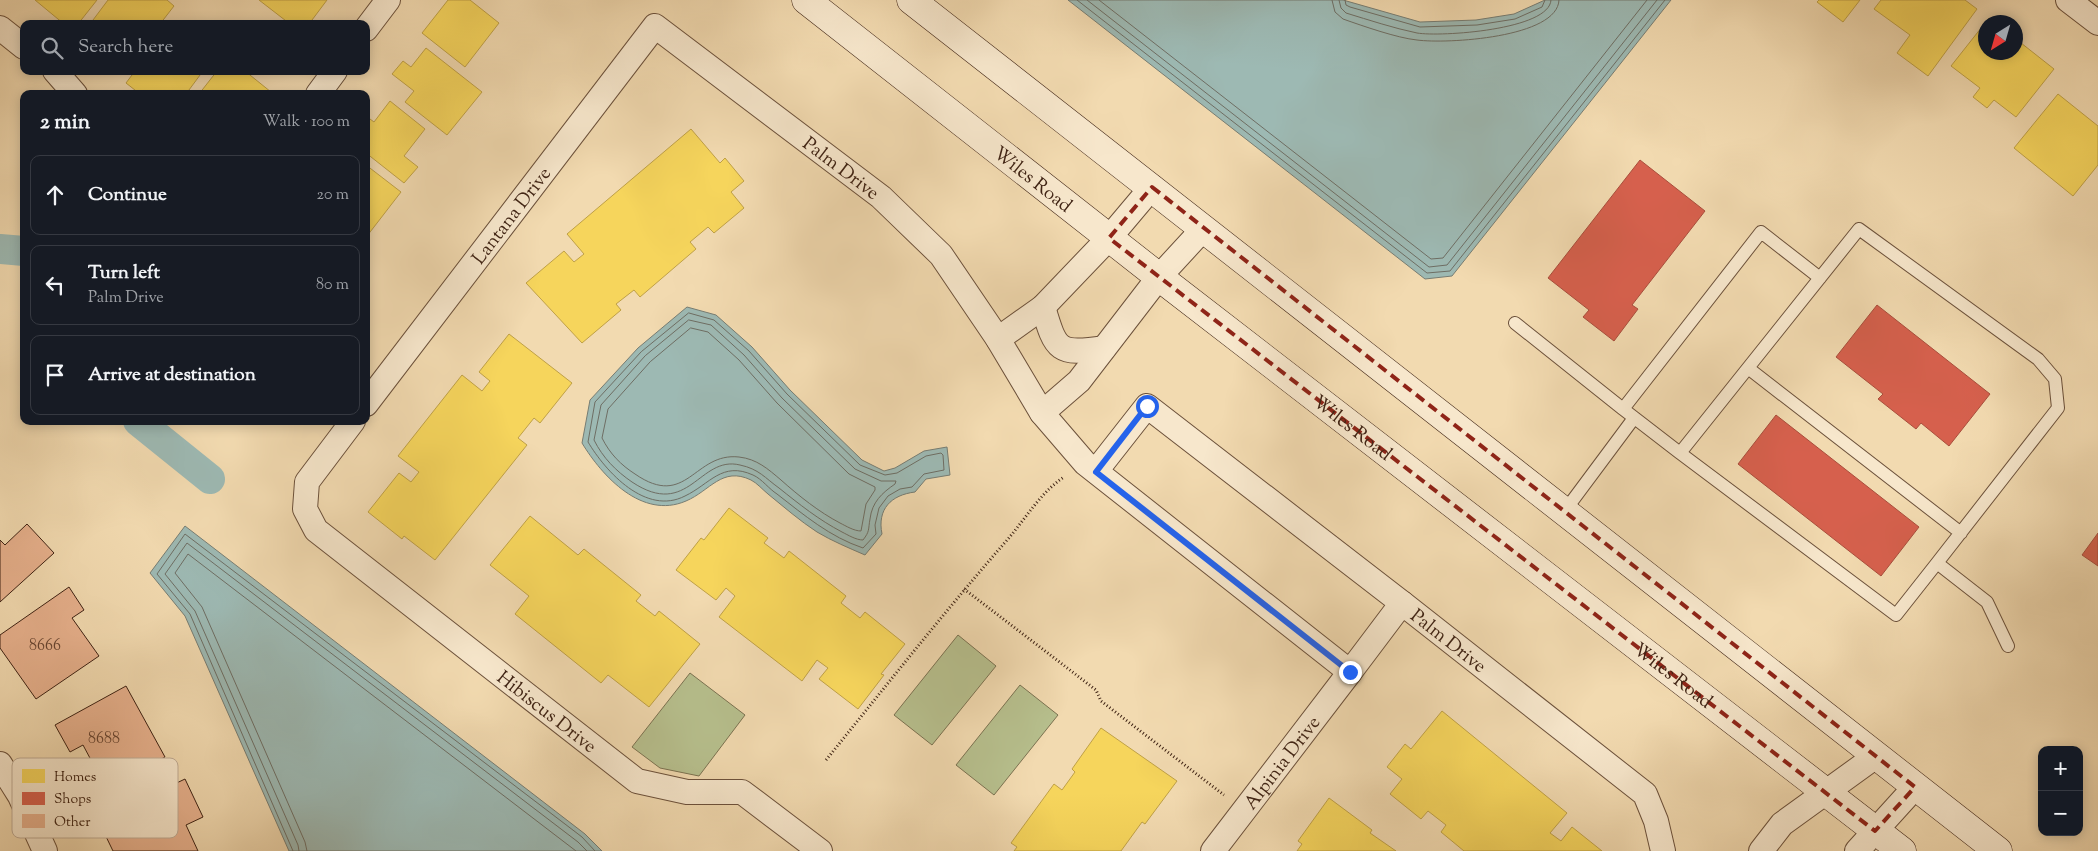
<!DOCTYPE html>
<meta charset="utf-8">
<style>
body{margin:0;font-family:"Sorts Mill Goudy",serif;background:#20242c;color:#f1f3f6}
.controls{position:absolute;right:15px;bottom:15px;display:grid;overflow:hidden;border-radius:10px;box-shadow:0 2px 12px #0003}
.controls button{width:45px;height:45px;display:grid;place-items:center;padding:0;border:0;border-bottom:1px solid #363941;background:#171b24;color:#f1f3f6;font:25px sans-serif}
.compass{position:absolute;left:1978px;top:15px;width:45px;height:45px;border-radius:50%;background:#171b24;box-shadow:0 2px 12px #0003;rotate:217deg}
.stop{position:absolute;width:15px;height:15px;margin:-11px;border:4px solid #2563eb;border-radius:50%;background:#fff}
.stop.end{background:#2563eb;border-color:#fff;box-shadow:0 1px 5px #0008}
.list{margin:0;padding:0;list-style:none}
h2{display:flex;justify-content:space-between;align-items:center;height:65px;margin:0;padding:0 20px;font-size:21px}
h2 small{font-size:16px;font-weight:400;color:#9ea1a6}
.list li{display:grid;grid-template-columns:32px 1fr auto;gap:15px;align-items:center;box-sizing:border-box;height:80px;margin:0 10px 10px;padding:0 10px;border:1px solid #363941;border-radius:10px}
.list b{display:block;font-size:19px;white-space:nowrap}
.list p{margin:0;font-size:16px;white-space:nowrap;color:#9ea1a6}
.list em{font-size:16px;font-style:normal;color:#9ea1a6}
.icon{flex:none;width:28px;height:28px;fill:none;stroke:currentColor;stroke-width:2;stroke-linecap:round;stroke-linejoin:round}
.map{position:relative;flex:none;width:2098px;height:851px;overflow:hidden}
.search{position:absolute;background:#171b24;box-shadow:0 2px 12px #0003;left:20px;top:20px;width:350px;height:55px;display:flex;align-items:center;gap:12px;box-sizing:border-box;padding:0 18px;border-radius:10px;color:#9ea1a6;font-size:19px}
.panel{position:absolute;background:#171b24;box-shadow:0 2px 12px #0003;left:20px;top:90px;width:350px;height:335px;border-radius:10px}
.map>svg:first-child{display:block}
.green{fill:#b7c08e;stroke:#7b7251}
.water{fill:#9db9b3;stroke:#777d73}
.homes{fill:#f6d55c;stroke:#bfa046}
.shops{fill:#d6604d;stroke:#a94e3c}
.lines{fill:none;stroke-linecap:round;stroke-linejoin:round}
.shore{stroke:#6e6e64;stroke-width:1}
.canal{stroke:#9db9b3;stroke-width:30}
.building{fill:#e7b18d;stroke:#3f2314}
.lane-casing{stroke:#6c513b;stroke-width:14}
.street-casing{stroke:#6c513b;stroke-width:26}
.secondary-casing{stroke:#3f2314;stroke-width:29}
.path{stroke:#3f2314;stroke-width:3;stroke-dasharray:1 2.5;stroke-linecap:butt}
.lane{stroke:#f7e7cc;stroke-width:12}
.street{stroke:#f7e7cc;stroke-width:24}
.secondary{stroke:#f7e7cc;stroke-width:28}
.route{stroke:#2563eb;stroke-width:6}
.marked{fill:none;stroke:#8f2418;stroke-width:4;stroke-dasharray:10 6;stroke-linejoin:round}
.labels{text-anchor:middle;stroke-width:5;stroke-linejoin:round;paint-order:stroke}
.number-label{font-size:16px;fill:#694632}
.street-label{font-size:19px;fill:#3f2314;stroke:#f7e7cc}
.key{fill:#f7e7cc;stroke:#c0ac95;stroke-width:1}
.key-label{font-size:14px;fill:#3f2314}
</style>
<div class="map">
<svg width="2098" height="851" viewBox="0 0 2098 851">
<rect width="100%" height="100%" fill="#f2dab0"/>
<filter id="stains"><feTurbulence type="fractalNoise" baseFrequency=".004" numOctaves="4"/><feColorMatrix values="0 0 0 0 .2 0 0 0 0 .09 0 0 0 0 .02 0 0 0 .5 -.17"/></filter>
<radialGradient id="worn" r=".72"><stop offset=".6" stop-color="#630" stop-opacity="0"/><stop offset="1" stop-color="#630" stop-opacity=".3"/></radialGradient>
<!-- green -->
<path class="green" d="M 958,635 L 996,666 L 932,745 L 894,715 Z
M 690,673 L 745,715 L 699,776 L 660,768 L 632,747 Z
M 1020,685 L 1058,715 L 994,795 L 956,765 Z"/>
<!-- water -->
<path class="water" d="M 1068,0 L 1343,0 L 1420,22 L 1476,20 L 1514,14 L 1545,0 L 1671,0 L 1452,276 L 1425,279 Z
M 687,307 L 716,315 L 752,347 L 790,390 L 862,460 L 884,471 L 895,468 L 924,451 L 947,447 L 950,475 L 926,479 L 915,492 C 891,495 877,509 882,534 L 865,555 C 849,548 832,541 817,532 C 800,521 784,507 768,494 C 763,490 757,483 751,480 C 722,466 710,491 686,501 C 642,520 602,476 582,443 L 590,400 L 638,348 Z
M 185,526 L 585,834 L 602,851 L 289,851 L 185,616 L 150,573 Z"/>
<!-- homes -->
<path class="homes" d="M 35,0 L 97,0 L 78,24 L 64,24 Z
M 108,0 L 167,0 L 174,6 L 160,24 L 90,24 Z
M 259,0 L 327,0 L 309,24 L 290,24 Z
M 448,0 L 470,0 L 499,23 L 465,67 L 422,33 Z
M 1819,0 L 1860,0 L 1843,22 L 1817,2 Z
M 1881,0 L 1965,0 L 1977,9 L 1928,76 L 1897,53 L 1910,35 L 1874,9 Z
M 1989,18 L 1994,22 L 1986,22 L 1986,52 L 2016,52 L 2016,39 L 2054,69 L 2016,117 L 1994,100 L 1987,108 L 1973,97 L 1980,88 L 1951,66 Z
M 426,48 L 482,92 L 447,135 L 405,102 L 414,91 L 392,74 L 403,61 L 411,67 Z
M 135,71 L 203,71 L 186,94 L 140,94 L 126,83 Z
M 217,71 L 245,71 L 271,92 L 270,94 L 199,94 Z
M 2058,94 L 2098,126 L 2098,165 L 2073,196 L 2014,148 Z
M 390,101 L 425,129 L 404,156 L 418,167 L 404,183 L 366,153 L 366,116 L 374,122 Z
M 691,129 L 720,163 L 725,158 L 744,181 L 731,192 L 744,208 L 714,233 L 708,227 L 690,242 L 696,249 L 640,297 L 634,290 L 616,304 L 621,310 L 582,343 L 526,283 L 564,251 L 574,262 L 584,254 L 567,234 Z
M 366,165 L 401,192 L 367,236 L 366,235 Z
M 509,334 L 572,383 L 540,423 L 534,418 L 518,438 L 527,445 L 435,560 L 404,536 L 402,539 L 368,512 L 399,473 L 411,482 L 419,472 L 398,456 L 462,375 L 482,391 L 490,381 L 479,372 Z
M 729,508 L 768,538 L 764,543 L 784,558 L 789,551 L 846,596 L 841,603 L 860,618 L 865,612 L 905,644 L 881,674 L 884,675 L 858,709 L 819,679 L 828,668 L 817,660 L 802,681 L 719,617 L 735,596 L 726,588 L 716,600 L 676,570 L 701,538 L 704,540 Z
M 530,516 L 578,555 L 584,549 L 641,595 L 636,601 L 655,616 L 659,611 L 700,644 L 649,707 L 608,675 L 601,683 L 515,614 L 529,596 L 490,565 Z
M 1442,711 L 1567,813 L 1550,833 L 1561,841 L 1572,827 L 1602,851 L 1464,851 L 1441,832 L 1446,825 L 1428,811 L 1421,819 L 1390,794 L 1402,779 L 1387,767 L 1405,744 L 1411,749 Z
M 1101,728 L 1177,781 L 1145,824 L 1142,822 L 1121,851 L 1014,851 L 1017,847 L 1011,843 L 1054,784 L 1062,790 L 1075,772 L 1072,769 Z
M 1329,798 L 1372,830 L 1370,833 L 1396,851 L 1297,851 L 1302,844 L 1298,841 Z"/>
<!-- shops -->
<path class="shops" d="M 1640,160 L 1705,211 L 1632,305 L 1638,309 L 1614,341 L 1583,317 L 1589,310 L 1548,278 Z
M 1877,305 L 1990,394 L 1949,446 L 1921,423 L 1916,429 L 1878,399 L 1883,394 L 1836,357 Z
M 1776,415 L 1919,527 L 1881,576 L 1738,464 Z
M 2098,533 L 2098,566 L 2082,555 Z"/>
<g class="lines">
<!-- shore -->
<path class="shore" d="M 1077,0 L 1427,273 L 1450,271 L 1665,0
M 1087,0 L 1429,267 L 1447,265 L 1657,0
M 1099,0 L 1431,259 L 1443,258 L 1647,0
M 1332,0 L 1335,12 L 1343,19 C 1363,26 1397,38 1417,40 C 1446,44 1558,38 1559,0
M 1339,0 L 1341,8 L 1346,13 C 1369,20 1393,28 1417,33 C 1440,37 1550,30 1551,0
M 1345,0 L 1346,5 L 1350,7 L 1420,27 L 1477,25 L 1515,19 L 1542,7 L 1545,0
M 689,313 L 714,320 L 749,351 L 787,394 L 860,465 L 885,475 L 897,473 L 926,456 L 941,453 L 943,455 L 944,470 L 924,474 L 912,487 L 900,489 L 888,496 L 879,508 L 875,525 L 876,534 L 863,548 C 830,537 804,515 777,494 C 769,489 762,479 753,475 C 722,461 710,484 685,496 C 646,516 606,472 588,442 L 595,402 L 641,352 Z
M 689,320 L 711,325 L 744,355 L 782,398 L 855,469 L 881,481 L 896,481 L 895,484 C 882,493 872,502 870,519 C 868,530 870,531 863,540 C 856,540 848,535 842,532 C 819,520 799,504 779,488 C 765,478 759,469 740,465 C 699,455 689,520 632,482 C 616,471 603,458 594,440 L 601,405 L 645,356 Z
M 691,328 L 708,332 L 739,360 L 777,403 L 849,474 L 875,487 L 875,490 L 866,504 L 861,531 C 854,531 846,526 840,523 C 819,512 799,496 781,480 C 768,469 757,459 739,457 C 694,452 687,510 635,474 C 621,465 610,454 602,438 L 608,409 L 650,362 Z
M 293,851 L 190,614 L 157,574 L 185,534 L 582,837 L 595,851
M 299,851 L 298,845 L 195,611 L 165,574 L 187,543 L 578,842 L 587,851
M 307,851 L 305,842 L 202,607 L 175,573 L 188,554 L 576,851"/>
<!-- canal -->
<path class="canal" d="M 0,249 L 24,251
M 138,421 L 210,479"/>
</g>
<!-- building -->
<path class="building" d="M 27,524 L 54,553 L 0,602 L 0,540 L 5,545 Z
M 69,587 L 84,610 L 72,618 L 99,656 L 36,699 L 0,648 L 0,635 Z
M 126,686 L 165,757 L 89,799 L 73,770 L 91,760 L 83,745 L 70,752 L 55,725 Z
M 185,779 L 203,817 L 186,825 L 198,851 L 113,851 L 98,820 Z"/>
<g class="lines">
<!-- lane casing -->
<g class="lane-casing">
<path id="lane" d="M 1820,278 L 1761,232 L 1623,409 L 1680,453 C 1740,378 1799,304 1859,229 L 2038,359 L 2055,379 L 2058,408 L 1937,563 L 1987,602 L 2008,646
M 1515,323 L 1623,409
M 1748,368 L 1961,533
M 1680,453 L 1896,615 L 1937,563
M 1564,512 L 1634,418"/>
</g>
<!-- street casing -->
<g class="street-casing">
<g id="street">
<path d="M 2068,0 L 2098,23"/>
<path d="M 0,28 L 24,47"/>
<path d="M 366,29 L 388,0"/>
<path d="M 55,71 L 75,94"/>
<path d="M 318,94 L 335,71"/>
<path d="M 1043,307 C 1056,351 1058,355 1104,348"/>
<path d="M 998,339 L 1043,307 L 1109,238 L 1152,187"/>
<path id="s1" d="M 366,404 L 655,26 L 881,197 L 941,255 L 998,339 L 1042,413 L 1085,463 L 1350,672 L 1402,603 L 1645,794 L 1656,821 L 1663,851"/>
<path d="M 1042,413 L 1079,381 L 1159,277 L 1204,228"/>
<path id="s2" d="M 353,421 L 307,482 L 305,509 L 316,530 L 637,781 L 687,792 L 742,792 L 820,851"/>
<path d="M 1096,471 L 1147,406 L 1402,603"/>
<path d="M 0,764 L 20,796 L 45,851"/>
<path id="s3" d="M 1213,851 L 1350,672"/>
<path d="M 1761,851 L 1782,824 L 1876,756"/>
<path d="M 1857,851 L 1915,787"/>
</g>
</g>
<!-- secondary casing -->
<g class="secondary-casing">
<g id="secondary">
<path id="s4" d="M 806,0 L 1159,277 L 1902,851"/>
<path d="M 911,0 L 1998,851"/>
</g>
</g>
<!-- path -->
<path class="path" d="M 964,589 L 1096,690 L 1101,701 L 1224,795
M 826,760 C 886,686 945,611 1008,539 C 1026,518 1041,492 1064,477"/>
<!-- lane -->
<use href="#lane" class="lane"/>
<!-- street -->
<use href="#street" class="street"/>
<!-- secondary -->
<use href="#secondary" class="secondary"/>
</g>
<g class="lines">
<!-- route -->
<path class="route" d="M 1147,406 L 1096,472 L 1350,672"/>
</g>
<!-- marked area -->
<path class="marked" d="M 1152,187 L 1915,787 L 1875,831 L 1109,238 Z"/>
<g class="labels">
<!-- number labels -->
<g class="number-label">
<text x="45" y="650">8666</text>
<text x="104" y="743">8688</text>
</g>
<!-- street labels -->
<g class="street-label">
<text dy="7" stroke="none"><textPath href="#s1" startOffset="710">Palm Drive</textPath></text>
<text dy="7" stroke="none"><textPath href="#s4" startOffset="289">Wiles Road</textPath></text>
<text dy="7" stroke="none"><textPath href="#s1" startOffset="238">Lantana Drive</textPath></text>
<text dy="7" stroke="none"><textPath href="#s4" startOffset="694">Wiles Road</textPath></text>
<text dy="7" stroke="none"><textPath href="#s1" startOffset="1580">Palm Drive</textPath></text>
<text dy="7" stroke="none"><textPath href="#s4" startOffset="1099">Wiles Road</textPath></text>
<text dy="7" stroke="none"><textPath href="#s2" startOffset="421">Hibiscus Drive</textPath></text>
<text dy="7" stroke="none"><textPath href="#s3" startOffset="112">Alpinia Drive</textPath></text>
</g>
</g>
<!-- legend -->
<rect x="12" y="758" width="166" height="80" rx="8" class="key"/>
<rect x="22" y="769" width="23" height="14" fill="#f6d55c"/>
<rect x="22" y="792" width="23" height="13" fill="#d6604d"/>
<rect x="22" y="814" width="23" height="14" fill="#e7b18d"/>
<g class="key-label">
<text x="54" y="781">Homes</text>
<text x="54" y="803">Shops</text>
<text x="54" y="826">Other</text>
</g>
<rect width="100%" height="100%" filter="url(#stains)"/>
<rect width="100%" height="100%" fill="url(#worn)"/>
</svg>
<div class="controls">
<button>+</button>
<button>−</button>
</div>
<svg class="compass" viewBox="-18 -18 36 36"><path d="M0-13l5 13h-10z" fill="#e53935"/><path d="M0 13l5-13h-10z" fill="#9ea1a6"/></svg>
<div class="stop" style="left:1147px;top:406px"></div>
<div class="stop end" style="left:1350px;top:672px"></div>
<div class="search"><svg class="icon" aria-label="search" viewBox="0 0 24 24"><circle cx="10" cy="10" r="6"/><path d="M15 15l6 6"/></svg>Search here</div>
<section class="panel">
<h2>2 min<small>Walk · 100 m</small></h2>
<ul class="list">
<li><svg class="icon" aria-label="ahead" viewBox="0 0 24 24"><path d="M12 20V5M6 11l6-6 6 6"/></svg><div><b>Continue</b></div><em>20 m</em></li>
<li><svg class="icon" aria-label="left" viewBox="0 0 24 24"><path d="M17 20v-9H6M10 6l-5 5 5 5"/></svg><div><b>Turn left</b><p>Palm Drive</p></div><em>80 m</em></li>
<li><svg class="icon" aria-label="arrive" viewBox="0 0 24 24"><path d="M6 21V4h12l-3 4 3 4H6"/></svg><div><b>Arrive at destination</b></div></li>
</ul>
</section>
</div>
